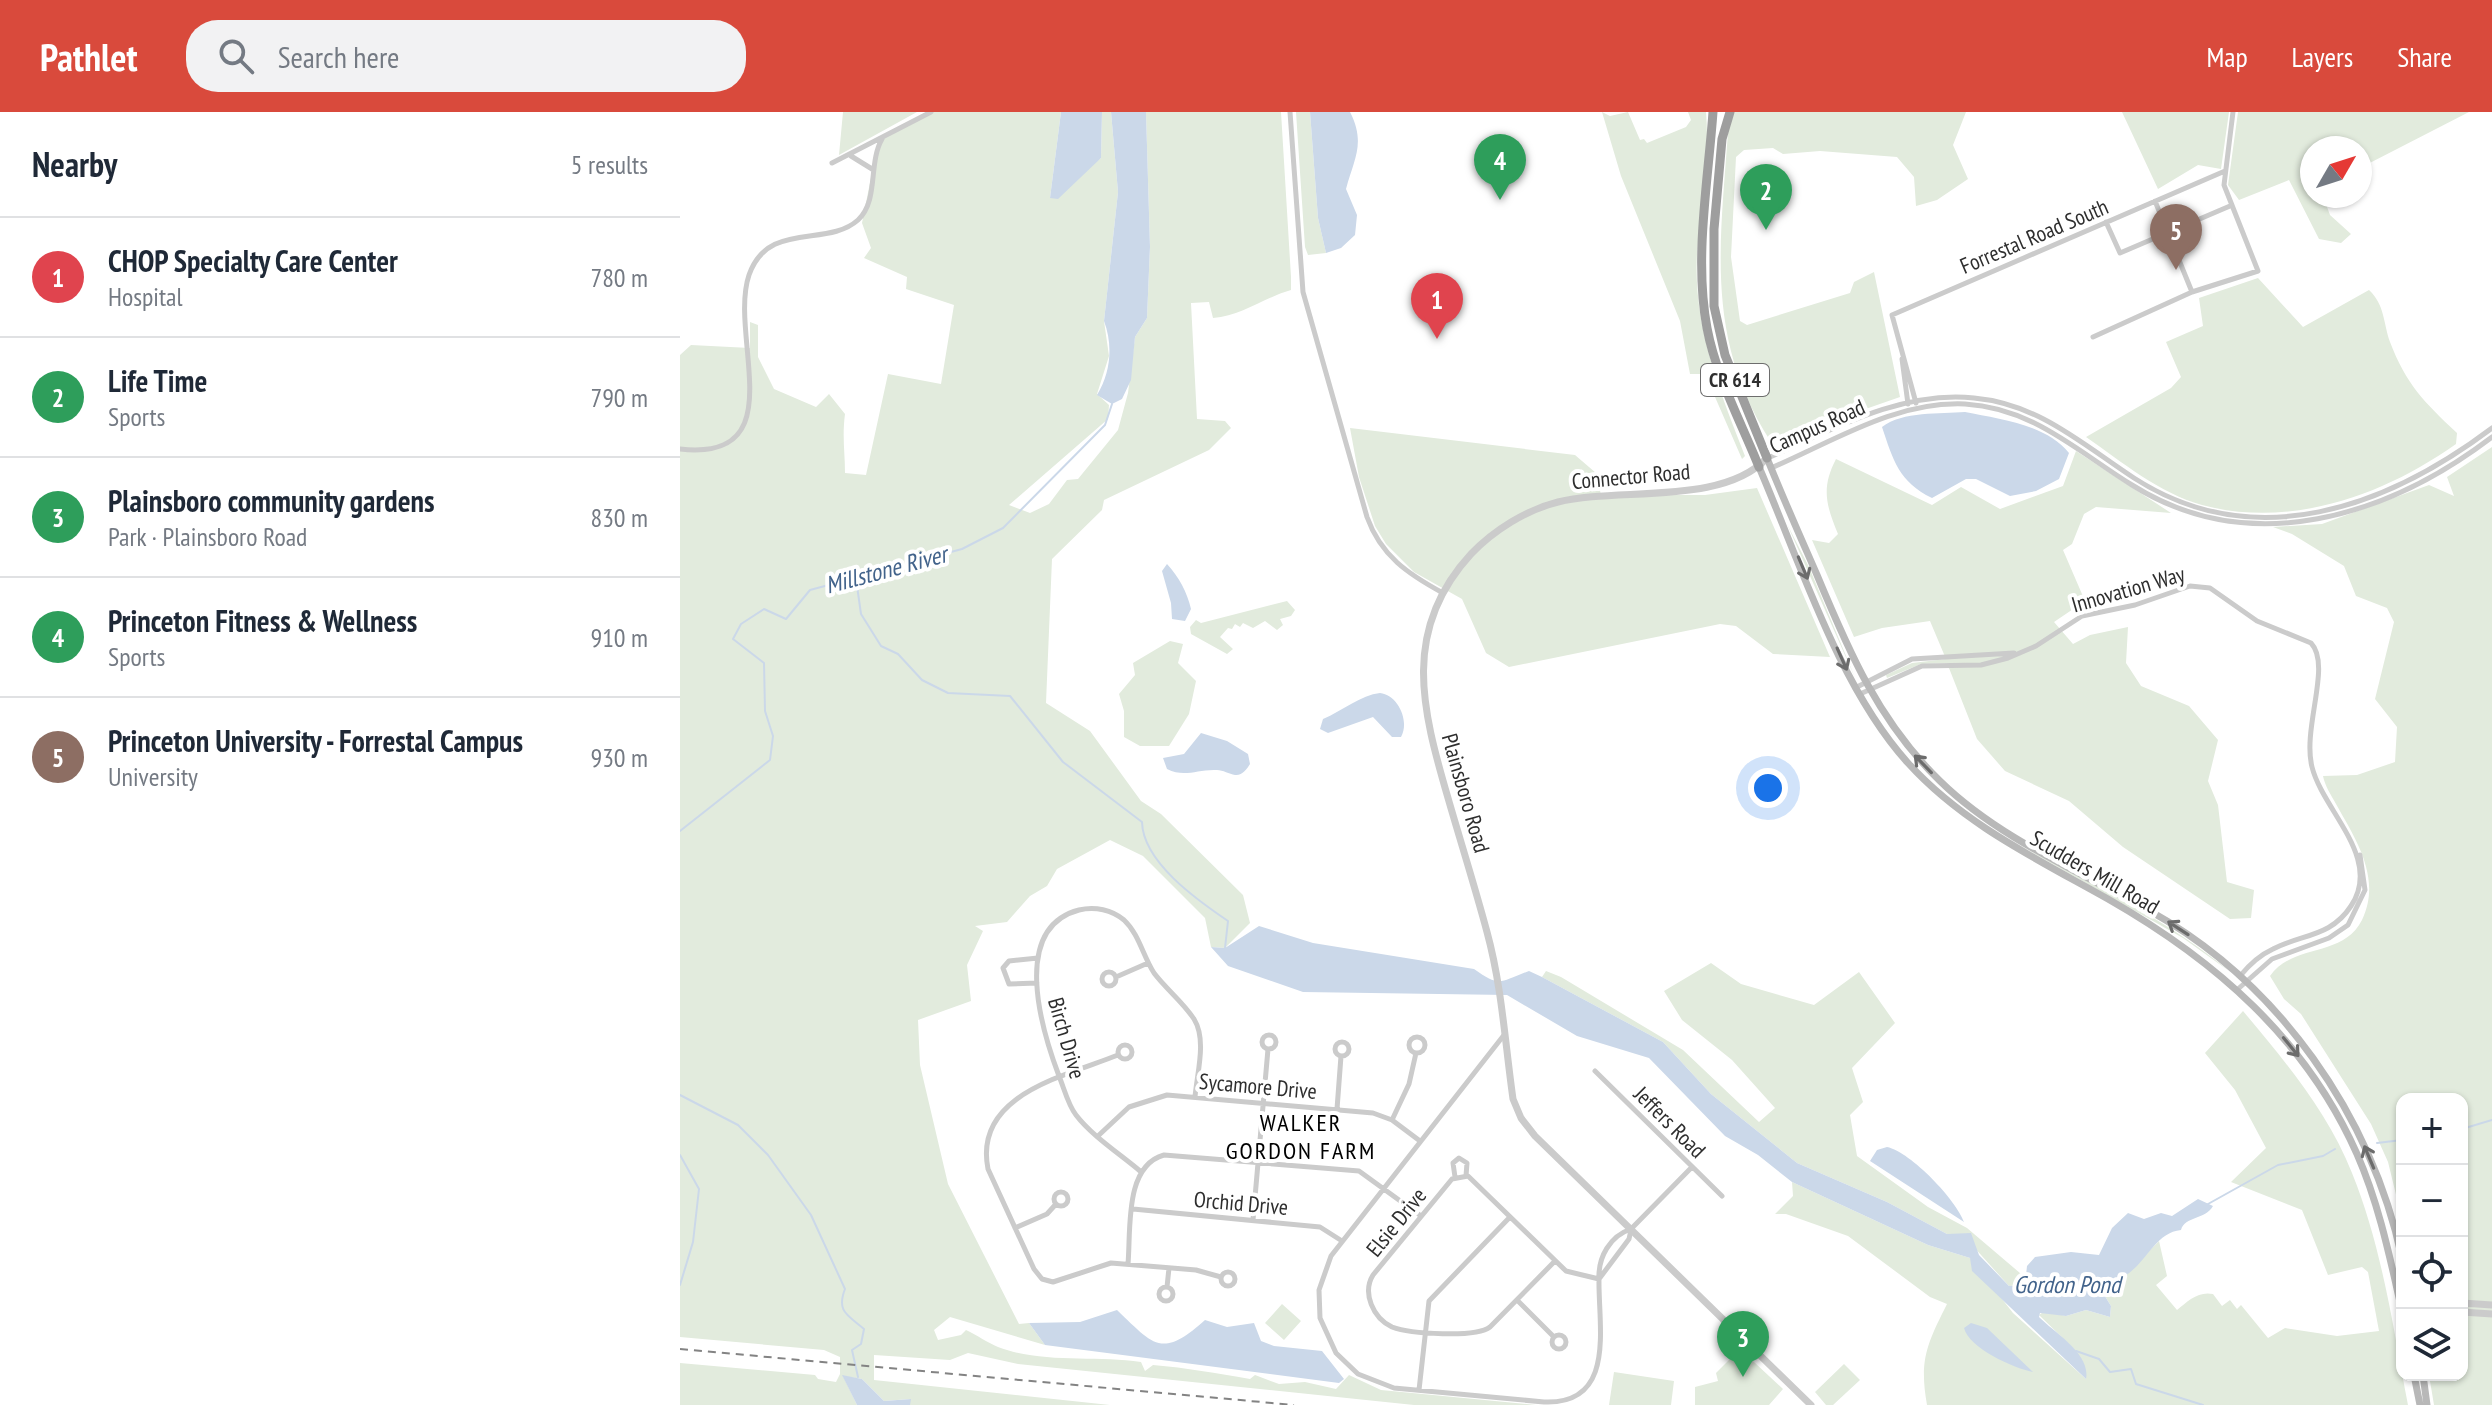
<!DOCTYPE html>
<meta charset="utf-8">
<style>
body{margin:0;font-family:"PT Sans Narrow",sans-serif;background:#f2f2f3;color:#1f2937}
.controls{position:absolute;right:24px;bottom:24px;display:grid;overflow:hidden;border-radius:16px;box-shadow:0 2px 6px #0004}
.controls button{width:72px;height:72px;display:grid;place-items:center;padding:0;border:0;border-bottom:2px solid #e0e1e3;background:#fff;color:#1f2937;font:40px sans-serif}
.compass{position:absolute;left:1620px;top:24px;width:72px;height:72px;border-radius:50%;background:#fff;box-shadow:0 2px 6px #0004;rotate:51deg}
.you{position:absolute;left:1088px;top:676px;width:28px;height:28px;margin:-20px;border:6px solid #fff;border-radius:50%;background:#1a73e8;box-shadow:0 0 0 12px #1a73e833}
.badge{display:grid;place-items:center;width:52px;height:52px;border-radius:50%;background:#d94a3c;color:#fff;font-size:26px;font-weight:700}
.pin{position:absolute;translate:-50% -66px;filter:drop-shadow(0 2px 4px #0008)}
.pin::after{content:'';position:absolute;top:42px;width:28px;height:24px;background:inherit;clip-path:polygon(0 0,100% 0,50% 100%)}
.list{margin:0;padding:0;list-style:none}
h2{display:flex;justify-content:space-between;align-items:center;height:104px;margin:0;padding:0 32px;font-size:34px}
h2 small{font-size:26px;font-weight:400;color:#747a83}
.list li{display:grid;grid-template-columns:52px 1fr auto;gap:24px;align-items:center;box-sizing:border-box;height:120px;padding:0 32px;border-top:2px solid #e0e1e3}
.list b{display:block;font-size:30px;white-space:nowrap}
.list p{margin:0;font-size:26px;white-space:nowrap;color:#747a83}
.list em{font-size:26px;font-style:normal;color:#747a83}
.icon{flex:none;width:44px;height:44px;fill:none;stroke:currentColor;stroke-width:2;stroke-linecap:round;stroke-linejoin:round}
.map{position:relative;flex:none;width:1812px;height:1293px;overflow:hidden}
header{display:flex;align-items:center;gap:48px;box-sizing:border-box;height:112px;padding:0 40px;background:#d94a3c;color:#fff}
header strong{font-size:38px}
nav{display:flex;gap:44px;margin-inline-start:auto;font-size:28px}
.search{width:560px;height:72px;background:#f2f2f3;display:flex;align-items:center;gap:20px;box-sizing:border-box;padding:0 28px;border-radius:32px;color:#747a83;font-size:30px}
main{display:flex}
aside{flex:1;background:#fff}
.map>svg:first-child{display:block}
.green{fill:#e2ebdd}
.water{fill:#cbd8e9}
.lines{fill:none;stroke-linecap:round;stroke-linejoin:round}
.stream{stroke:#cbd8e9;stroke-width:2}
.minor{stroke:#cbcbcb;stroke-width:5}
.tertiary{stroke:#cbcbcb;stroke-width:7}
.secondary{stroke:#b8b8b8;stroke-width:7}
.trunk{stroke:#9e9e9e;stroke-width:9}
.rail{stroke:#838383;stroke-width:2;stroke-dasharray:8 6;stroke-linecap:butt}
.oneway{stroke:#6c6c6c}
.labels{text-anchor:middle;stroke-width:8;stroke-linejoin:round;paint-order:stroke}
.shield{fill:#fff;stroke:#6d6d6d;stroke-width:2}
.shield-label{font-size:20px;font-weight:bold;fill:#2e2e2e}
.street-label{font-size:22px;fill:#2e2e2e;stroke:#fff}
.water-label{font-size:24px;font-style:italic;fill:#42638b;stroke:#fff}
.neighbourhood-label{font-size:24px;letter-spacing:2px;fill:#000;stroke:#fff}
</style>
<header>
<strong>Pathlet</strong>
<div class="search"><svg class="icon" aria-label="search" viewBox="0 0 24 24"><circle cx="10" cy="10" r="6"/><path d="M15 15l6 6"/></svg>Search here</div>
<nav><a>Map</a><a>Layers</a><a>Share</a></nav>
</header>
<main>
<aside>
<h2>Nearby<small>5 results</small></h2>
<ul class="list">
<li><span class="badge" style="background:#e0444e">1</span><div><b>CHOP Specialty Care Center</b><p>Hospital</p></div><em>780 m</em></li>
<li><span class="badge" style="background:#2e9e5b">2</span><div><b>Life Time</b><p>Sports</p></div><em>790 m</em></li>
<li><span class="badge" style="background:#2e9e5b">3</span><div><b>Plainsboro community gardens</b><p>Park · Plainsboro Road</p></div><em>830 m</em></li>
<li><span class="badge" style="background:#2e9e5b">4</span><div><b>Princeton Fitness &amp; Wellness</b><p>Sports</p></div><em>910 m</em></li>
<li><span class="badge" style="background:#8d6e63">5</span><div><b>Princeton University - Forrestal Campus</b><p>University</p></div><em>930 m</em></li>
</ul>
</aside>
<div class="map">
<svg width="1812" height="1293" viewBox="0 0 1812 1293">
<rect width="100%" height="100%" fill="#fff"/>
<!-- green -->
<path class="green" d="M 163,0 L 237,0 L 159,43 Z
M 249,0 L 381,0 L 370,86 L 421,46 L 422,0 L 431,0 L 438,80 L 424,209 L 429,244 L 417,282 L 429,293 L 428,307 L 329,393 L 350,401 L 369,392 L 387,368 L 398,367 L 438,318 L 448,281 L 455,225 L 467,206 L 470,135 L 466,0 L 601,0 L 611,165 L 611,178 C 583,186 561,204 533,206 L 529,190 L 511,191 L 517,307 L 545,309 L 551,316 L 529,338 L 424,388 L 422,398 L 372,447 L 366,591 L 410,619 L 461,689 L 481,702 L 563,783 L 570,811 L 545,836 L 531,835 L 525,806 L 463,744 L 430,728 L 377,757 L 367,774 L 350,784 L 327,810 L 295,814 L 303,819 L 287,853 L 291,889 L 238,908 L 240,953 L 268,1072 L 339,1212 L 349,1211 L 365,1233 L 270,1205 L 254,1218 L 258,1228 L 281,1223 L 286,1218 C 297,1223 308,1231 318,1235 C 362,1252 415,1243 461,1250 L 465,1259 L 473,1253 C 507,1256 536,1261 570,1267 L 575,1263 L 599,1272 L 625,1270 L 656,1277 L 669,1263 L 701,1278 L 856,1293 L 734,1293 L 338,1252 L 288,1241 L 270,1248 L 194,1243 L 194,1268 L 430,1293 L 230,1293 L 230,1287 L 204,1289 L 182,1267 L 163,1264 L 177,1293 L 0,1293 L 0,1251 L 135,1263 L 138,1267 L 156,1270 L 160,1262 L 160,1245 L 144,1238 L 0,1225 L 0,243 L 11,233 L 70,236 L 70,210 L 78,213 L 78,245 L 94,277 L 136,295 L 149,282 L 165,302 C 162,325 165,340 165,361 L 186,363 L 208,262 L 261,272 L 274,193 L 226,177 L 227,165 L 184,146 L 191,136 L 182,111 L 198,30 Z
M 616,0 L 630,0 L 638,106 L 646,141 L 628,143 L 625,135 Z
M 922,0 L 930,4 L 948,0 L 960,28 L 964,27 L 967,31 L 1006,15 L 1011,8 L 1008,0 L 1026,0 C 1030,47 1020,95 1017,142 C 1013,213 1039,278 1065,344 L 1062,347 L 1025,262 L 1010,262 L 1000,209 L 941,64 Z
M 1054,0 L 1286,0 L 1273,33 L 1288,67 L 1257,88 L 1236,94 L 1234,65 L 1217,45 L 1140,39 L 1103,42 L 1093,36 L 1064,38 L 1056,45 L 1051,145 L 1060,209 L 1067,213 L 1170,181 L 1174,170 L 1194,160 L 1220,285 L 1091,330 C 1025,227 1040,135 1048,20 Z
M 1442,0 L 1549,0 L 1541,57 L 1518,53 L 1478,77 Z
M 1558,0 L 1789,0 L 1680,56 L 1680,36 L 1632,36 L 1632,84 L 1643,84 L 1650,103 L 1671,122 L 1661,131 L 1639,127 L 1609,68 L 1559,88 L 1548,73 Z
M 1578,166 L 1623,215 L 1689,178 C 1705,193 1703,210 1710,230 C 1726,272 1744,290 1777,321 L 1776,332 C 1704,383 1611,417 1522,393 C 1479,381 1442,350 1406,325 L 1491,276 L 1501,265 L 1486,230 L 1523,214 L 1519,186 Z
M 670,316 L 895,343 L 916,361 L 921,383 L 1025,383 L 1077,376 L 1150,545 L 1093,542 L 1056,514 L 1040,512 L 829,555 L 806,541 L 782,487 L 734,460 L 706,432 L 695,414 L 679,365 Z
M 1812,335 L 1812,1293 L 1754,1293 L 1749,1263 L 1782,1263 L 1782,987 L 1722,987 L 1722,1107 L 1708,1050 L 1691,1012 L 1621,902 L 1604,887 L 1590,864 C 1613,831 1663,846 1682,808 C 1702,766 1676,728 1656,692 C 1651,683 1645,674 1643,664 L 1677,663 L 1715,650 L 1717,615 L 1695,587 L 1714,510 L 1707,496 L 1676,484 L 1664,454 L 1612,422 L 1593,415 L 1642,412 L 1749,373 L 1774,384 L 1767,365 Z
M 1396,339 L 1491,401 L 1416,395 L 1404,402 L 1392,432 L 1383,438 L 1405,489 L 1374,510 L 1393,532 L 1410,523 L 1448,515 L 1446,551 L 1461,574 L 1509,594 L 1538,628 L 1528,669 L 1538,693 L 1547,770 L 1574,778 L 1571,806 L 1550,807 L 1443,735 L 1389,689 L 1325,659 L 1297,627 L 1267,551 L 1241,552 L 1207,566 L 1206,563 L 1232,551 L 1266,547 L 1250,509 L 1202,516 L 1174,525 L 1132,428 L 1149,431 L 1158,422 C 1146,393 1141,376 1156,347 L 1252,393 L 1281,375 L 1320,397 L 1383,374 Z
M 1107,412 L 1129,455 L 1176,568 Z
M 607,489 L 615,498 L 611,504 L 600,507 L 603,513 L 597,518 L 585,509 L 573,516 L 563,511 L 560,515 L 555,512 L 552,517 L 548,516 L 540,525 L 553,537 L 547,542 L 511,522 L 510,515 L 516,508 L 521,511 Z
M 490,529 L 503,532 L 498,551 L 516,569 L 509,602 L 489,634 L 460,634 L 444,625 L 444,599 L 439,582 L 455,563 L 453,551 Z
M 1330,728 C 1405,769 1483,804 1549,859 L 1503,826 Z
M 1031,851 L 1061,872 L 1134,893 L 1179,860 L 1215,911 L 1172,956 L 1183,990 L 1170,1003 L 1177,1044 L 1248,1095 L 1287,1116 L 1347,1167 L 1345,1173 L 1329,1174 L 1283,1123 L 1267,1122 L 1207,1090 L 1117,1051 L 1031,982 L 983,930 L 862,865 L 866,859 L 881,865 L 1003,938 L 1079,1010 L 1095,996 L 1052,948 L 1002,908 L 984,879 Z
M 1563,899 C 1604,948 1648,1000 1672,1061 C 1702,1135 1713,1215 1728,1293 L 1247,1293 C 1239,1248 1247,1232 1267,1192 L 1250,1185 L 1168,1124 L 1106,1102 L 1095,1102 L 1113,1084 L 1112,1070 L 1248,1133 L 1290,1146 L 1333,1201 L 1406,1267 L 1394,1237 L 1359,1203 L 1365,1199 L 1386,1204 L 1406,1198 L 1430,1205 L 1431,1194 L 1420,1176 L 1421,1170 L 1445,1164 L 1479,1129 L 1487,1164 L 1476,1173 L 1497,1198 C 1508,1189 1518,1179 1533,1182 L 1542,1194 L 1550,1188 L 1557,1197 L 1561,1193 L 1588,1226 L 1605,1216 L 1657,1224 L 1699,1219 L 1688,1160 L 1682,1155 L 1648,1163 L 1622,1098 L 1551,1070 L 1586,1036 L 1555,978 L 1525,941 Z
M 602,1192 L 621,1209 L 604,1228 L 585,1211 Z
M 1060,1237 L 1103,1277 L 1089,1293 L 1015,1293 L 1015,1275 L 1038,1269 L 1036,1261 Z
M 1164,1252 L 1180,1268 L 1153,1293 L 1146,1293 L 1135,1280 Z
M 934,1260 L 994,1269 L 991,1293 L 929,1293 Z"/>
<!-- water -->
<path class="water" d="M 381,0 L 422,0 L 421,46 L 378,87 L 370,86 Z
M 431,0 L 466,0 L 470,135 L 467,206 L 455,225 L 451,268 L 442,287 L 432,292 L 417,283 C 431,260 433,233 424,209 L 438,80 Z
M 630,0 L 670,0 C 686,31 674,47 666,77 L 677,103 L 675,123 L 661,136 L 646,141 L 638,106 Z
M 1285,300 C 1319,307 1366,312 1389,341 L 1379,367 L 1356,379 L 1330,384 L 1296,367 L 1286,367 L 1252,386 C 1219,370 1213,348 1202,315 C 1223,299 1260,302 1285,300 Z
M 487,452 C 499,465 507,480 511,497 L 505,509 L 492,507 L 491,491 L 482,459 Z
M 700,581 C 718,583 730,609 721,625 L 712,625 L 693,605 L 648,621 L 640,617 L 643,607 C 662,599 681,583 700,581 Z
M 521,621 L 547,629 L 568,642 L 570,652 C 567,657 562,664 555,663 C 549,662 543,658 537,658 C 517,657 505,666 487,657 L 483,646 L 504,642 Z
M 579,814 L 633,831 L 794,857 C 821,876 819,870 849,859 L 862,865 L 983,930 L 1031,982 L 1117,1051 L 1207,1090 L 1267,1122 L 1291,1121 L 1299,1143 L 1329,1174 L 1345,1173 L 1347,1154 L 1355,1145 L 1391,1140 L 1419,1143 L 1432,1116 L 1448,1101 L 1464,1107 L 1481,1101 L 1492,1104 L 1518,1087 L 1533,1094 C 1525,1108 1505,1104 1501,1118 C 1476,1120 1466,1151 1446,1163 C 1439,1167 1429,1166 1421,1170 L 1420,1176 L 1431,1194 L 1430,1205 L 1406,1198 L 1386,1204 L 1360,1201 L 1359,1205 C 1375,1221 1411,1242 1406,1267 L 1292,1159 L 1290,1146 L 1248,1133 L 1112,1070 L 1078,1043 L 1045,1024 L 969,946 L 897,924 L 827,883 L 623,880 L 548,854 L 531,835 L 545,836 Z
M 1207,1035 C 1231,1040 1277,1089 1284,1110 L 1190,1049 L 1197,1038 Z
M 437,1198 C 473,1232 481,1248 525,1208 L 547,1215 L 574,1211 L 581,1229 L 594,1234 L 642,1239 L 664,1267 L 659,1271 L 365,1233 L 349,1211 L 400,1210 Z
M 1291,1211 L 1307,1216 L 1353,1260 C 1333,1256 1289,1236 1284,1216 Z
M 162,1263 L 182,1267 L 204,1289 L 231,1287 L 230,1293 L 177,1293 Z"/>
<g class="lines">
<!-- stream -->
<path class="stream" d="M 176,467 L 181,502 L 201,534 L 218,542 L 242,568 L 268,581 L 330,584 L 383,650 L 462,710 C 463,750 517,788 548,809 L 545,836
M 0,719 L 90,648 L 93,624 L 85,599 L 84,551 L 53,527 L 61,512 L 84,497 L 106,507 L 130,478 L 282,437 L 323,416 L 425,313 L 432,292
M 0,983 L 58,1013 L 88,1043 L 131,1103 L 165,1177 C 156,1200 168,1203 184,1217 L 181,1232 L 172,1238 L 178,1265
M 1782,1017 L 1812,1008
M 1697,1031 L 1722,1028
M 0,1043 L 19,1077 L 13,1130 L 0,1173
M 1528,1092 L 1598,1053 L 1643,1044 L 1655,1037
M 1396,1239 L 1419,1247 L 1430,1260 L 1451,1257 L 1456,1272 L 1523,1293"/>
<!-- minor -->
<path class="minor" d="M 610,0 L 623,180 L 687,405 C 701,444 728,462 763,481
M 171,44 L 192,57
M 152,51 L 251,0
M 1475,89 L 1512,180
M 1426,110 L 1440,141 L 1550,94
M 1413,225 L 1512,180 L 1578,159 L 1544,73 L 1553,0
M 1222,247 L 1228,292
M 1236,291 L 1212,203 L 1545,59
M 0,337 C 115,350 48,225 69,163 C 88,108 147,136 178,108 C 199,89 188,51 202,27
M 1088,346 C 1151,318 1223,278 1294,286 C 1359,292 1402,332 1454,366 C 1575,444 1707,395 1812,316
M 1091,356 C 1154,329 1215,289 1285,292 C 1353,296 1397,339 1452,373 C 1571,448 1708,404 1812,325
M 1175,576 L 1232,547 L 1334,541
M 1180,582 L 1242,554 L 1301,553 L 1328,546 L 1356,534 L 1402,504 L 1455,493 L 1510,474 L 1530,476 L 1577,509 L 1631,531 C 1652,553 1622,616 1632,655 C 1643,699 1703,746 1671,794 C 1651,825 1622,822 1593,837 C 1580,843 1569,853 1560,864
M422 867a7 7 0 1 1 14 0a7 7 0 1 1-14 0Z
M 436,865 L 468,851
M 357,871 L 329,872 L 323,856 L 329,849 L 358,846
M 1558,877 L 1592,847 L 1649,826 L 1668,813 L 1685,778 L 1680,743
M582 930a7 7 0 1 1 14 0a7 7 0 1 1-14 0Z
M 824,923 L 651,1144 L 639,1178 L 640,1206 L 656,1241 L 678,1262 L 714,1276 L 864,1290 C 937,1293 918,1214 919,1167 L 886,1159 L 788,1064 L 772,1067 L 693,1163 C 682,1181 693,1206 712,1215 C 730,1222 796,1226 810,1215 L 875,1149
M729 933a8 8 0 1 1 16 0a8 8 0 1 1-16 0Z
M655 937a7 7 0 1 1 14 0a7 7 0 1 1-14 0Z
M438 940a7 7 0 1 1 14 0a7 7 0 1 1-14 0Z
M 438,943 C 386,964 293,982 308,1057 L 354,1157 L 362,1167 L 373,1170 L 431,1151 L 516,1158 L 541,1165
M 915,959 L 1042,1084
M 657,997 L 661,944
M 712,1008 L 729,972 L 736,941
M 419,1023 L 449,995 L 487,983 L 693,1001 L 712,1008 L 740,1029
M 460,1059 C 440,1042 412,1024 396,1003 C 388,993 384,976 379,964 C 362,919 330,816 399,798 C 415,794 432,798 444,808 C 459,822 463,844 474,861 C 486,877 503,890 514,907 C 527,928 517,961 515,985
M 775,1065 L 773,1051 L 779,1046 L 787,1051 L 786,1064
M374 1087a7 7 0 1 1 14 0a7 7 0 1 1-14 0Z
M 453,1097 L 640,1115 L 662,1129
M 573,1108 L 588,937
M 335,1116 L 367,1102 L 376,1092
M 951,1118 L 949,1127 L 919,1167 C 918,1145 930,1124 951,1117 L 1012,1055
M 448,1152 C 451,1118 444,1054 484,1043 L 679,1059 L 741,1104
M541 1167a7 7 0 1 1 14 0a7 7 0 1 1-14 0Z
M479 1182a7 7 0 1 1 14 0a7 7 0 1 1-14 0Z
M 487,1175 L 489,1156
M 837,1188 L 873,1224
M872 1230a7 7 0 1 1 14 0a7 7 0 1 1-14 0Z
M 739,1278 L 749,1189 L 830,1105"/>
<!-- tertiary -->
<path class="tertiary" d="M 1087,346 C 1042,394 938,375 878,390 C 846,398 814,418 791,442 C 721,518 742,597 768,686 C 781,731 795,775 807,820 C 822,875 825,931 833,987 L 841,1006 L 855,1024 L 1131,1293
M 1782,1191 L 1812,1193
M 1782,1200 L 1812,1202"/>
<!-- secondary -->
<path class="secondary" d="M 1087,346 C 1103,386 1120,424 1137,463 C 1169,540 1199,610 1260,669 C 1318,726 1400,760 1470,799 C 1599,871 1691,1003 1722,1146
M 1079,355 C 1120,450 1159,575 1228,651 C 1283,712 1357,747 1428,787 C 1535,848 1626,927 1677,1042 C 1699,1092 1710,1146 1722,1199
M 1734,1263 L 1740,1293
M 1743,1263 L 1747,1293"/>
<!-- trunk -->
<path class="trunk" d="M 1033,0 C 1028,70 1014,147 1027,216 C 1036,264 1061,310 1079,355
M 1050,0 L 1042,27 L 1034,117 L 1034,194 L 1045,243 L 1087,346"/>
<!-- rail -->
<path class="rail" d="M 0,1237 L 614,1293"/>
</g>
<!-- one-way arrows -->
<defs><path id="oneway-shaft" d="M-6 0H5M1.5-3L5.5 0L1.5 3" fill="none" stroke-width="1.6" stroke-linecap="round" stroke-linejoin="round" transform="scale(2)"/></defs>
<g class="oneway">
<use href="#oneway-shaft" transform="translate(1123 456) rotate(67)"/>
<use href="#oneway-shaft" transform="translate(1162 547) rotate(66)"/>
<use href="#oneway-shaft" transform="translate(1243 652) rotate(-134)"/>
<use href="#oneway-shaft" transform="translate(1498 816) rotate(-147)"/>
<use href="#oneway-shaft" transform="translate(1611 935) rotate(51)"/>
<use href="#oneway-shaft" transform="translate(1689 1045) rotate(-113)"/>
</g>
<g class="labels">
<!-- shield labels -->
<rect class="shield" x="1021" y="252" width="68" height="32" rx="6"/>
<g class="shield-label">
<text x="1055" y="275">CR 614</text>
</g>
<!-- street labels -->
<g class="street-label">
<text transform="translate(1354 124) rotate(-23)" y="8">Forrestal Road South</text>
<text transform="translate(1137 314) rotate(-24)" y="8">Campus Road</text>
<text transform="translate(951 364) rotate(-5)" y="8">Connector Road</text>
<text transform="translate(1448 477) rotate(-16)" y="8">Innovation Way</text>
<text transform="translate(786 681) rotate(74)" y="8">Plainsboro Road</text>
<text transform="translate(1415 760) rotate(30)" y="8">Scudders Mill Road</text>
<text transform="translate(387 926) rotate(74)" y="8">Birch Drive</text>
<text transform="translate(578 974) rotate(5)" y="8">Sycamore Drive</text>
<text transform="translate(990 1010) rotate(45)" y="8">Jeffers Road</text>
<text transform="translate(561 1091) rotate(5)" y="8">Orchid Drive</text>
<text transform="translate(716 1110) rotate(-51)" y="8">Elsie Drive</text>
</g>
<!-- water labels -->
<g class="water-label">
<text transform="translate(206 458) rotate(-15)" y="8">Millstone River</text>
<text x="1387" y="1181">Gordon Pond</text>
</g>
<!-- neighbourhood labels -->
<g class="neighbourhood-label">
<text x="621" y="1019">WALKER<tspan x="621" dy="28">GORDON FARM</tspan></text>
</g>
</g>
</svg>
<div class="controls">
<button>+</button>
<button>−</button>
<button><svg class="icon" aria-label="locate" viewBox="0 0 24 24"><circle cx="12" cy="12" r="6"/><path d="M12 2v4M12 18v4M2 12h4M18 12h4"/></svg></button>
<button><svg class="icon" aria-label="layers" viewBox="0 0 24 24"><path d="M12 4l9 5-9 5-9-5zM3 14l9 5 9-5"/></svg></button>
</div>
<svg class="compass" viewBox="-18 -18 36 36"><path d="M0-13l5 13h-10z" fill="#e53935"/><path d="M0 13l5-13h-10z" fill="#747a83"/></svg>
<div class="you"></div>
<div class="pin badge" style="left:757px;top:227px;background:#e0444e">1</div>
<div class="pin badge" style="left:1086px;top:118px;background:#2e9e5b">2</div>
<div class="pin badge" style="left:1063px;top:1265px;background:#2e9e5b">3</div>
<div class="pin badge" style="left:820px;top:88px;background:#2e9e5b">4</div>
<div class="pin badge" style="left:1496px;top:158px;background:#8d6e63">5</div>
</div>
</main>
